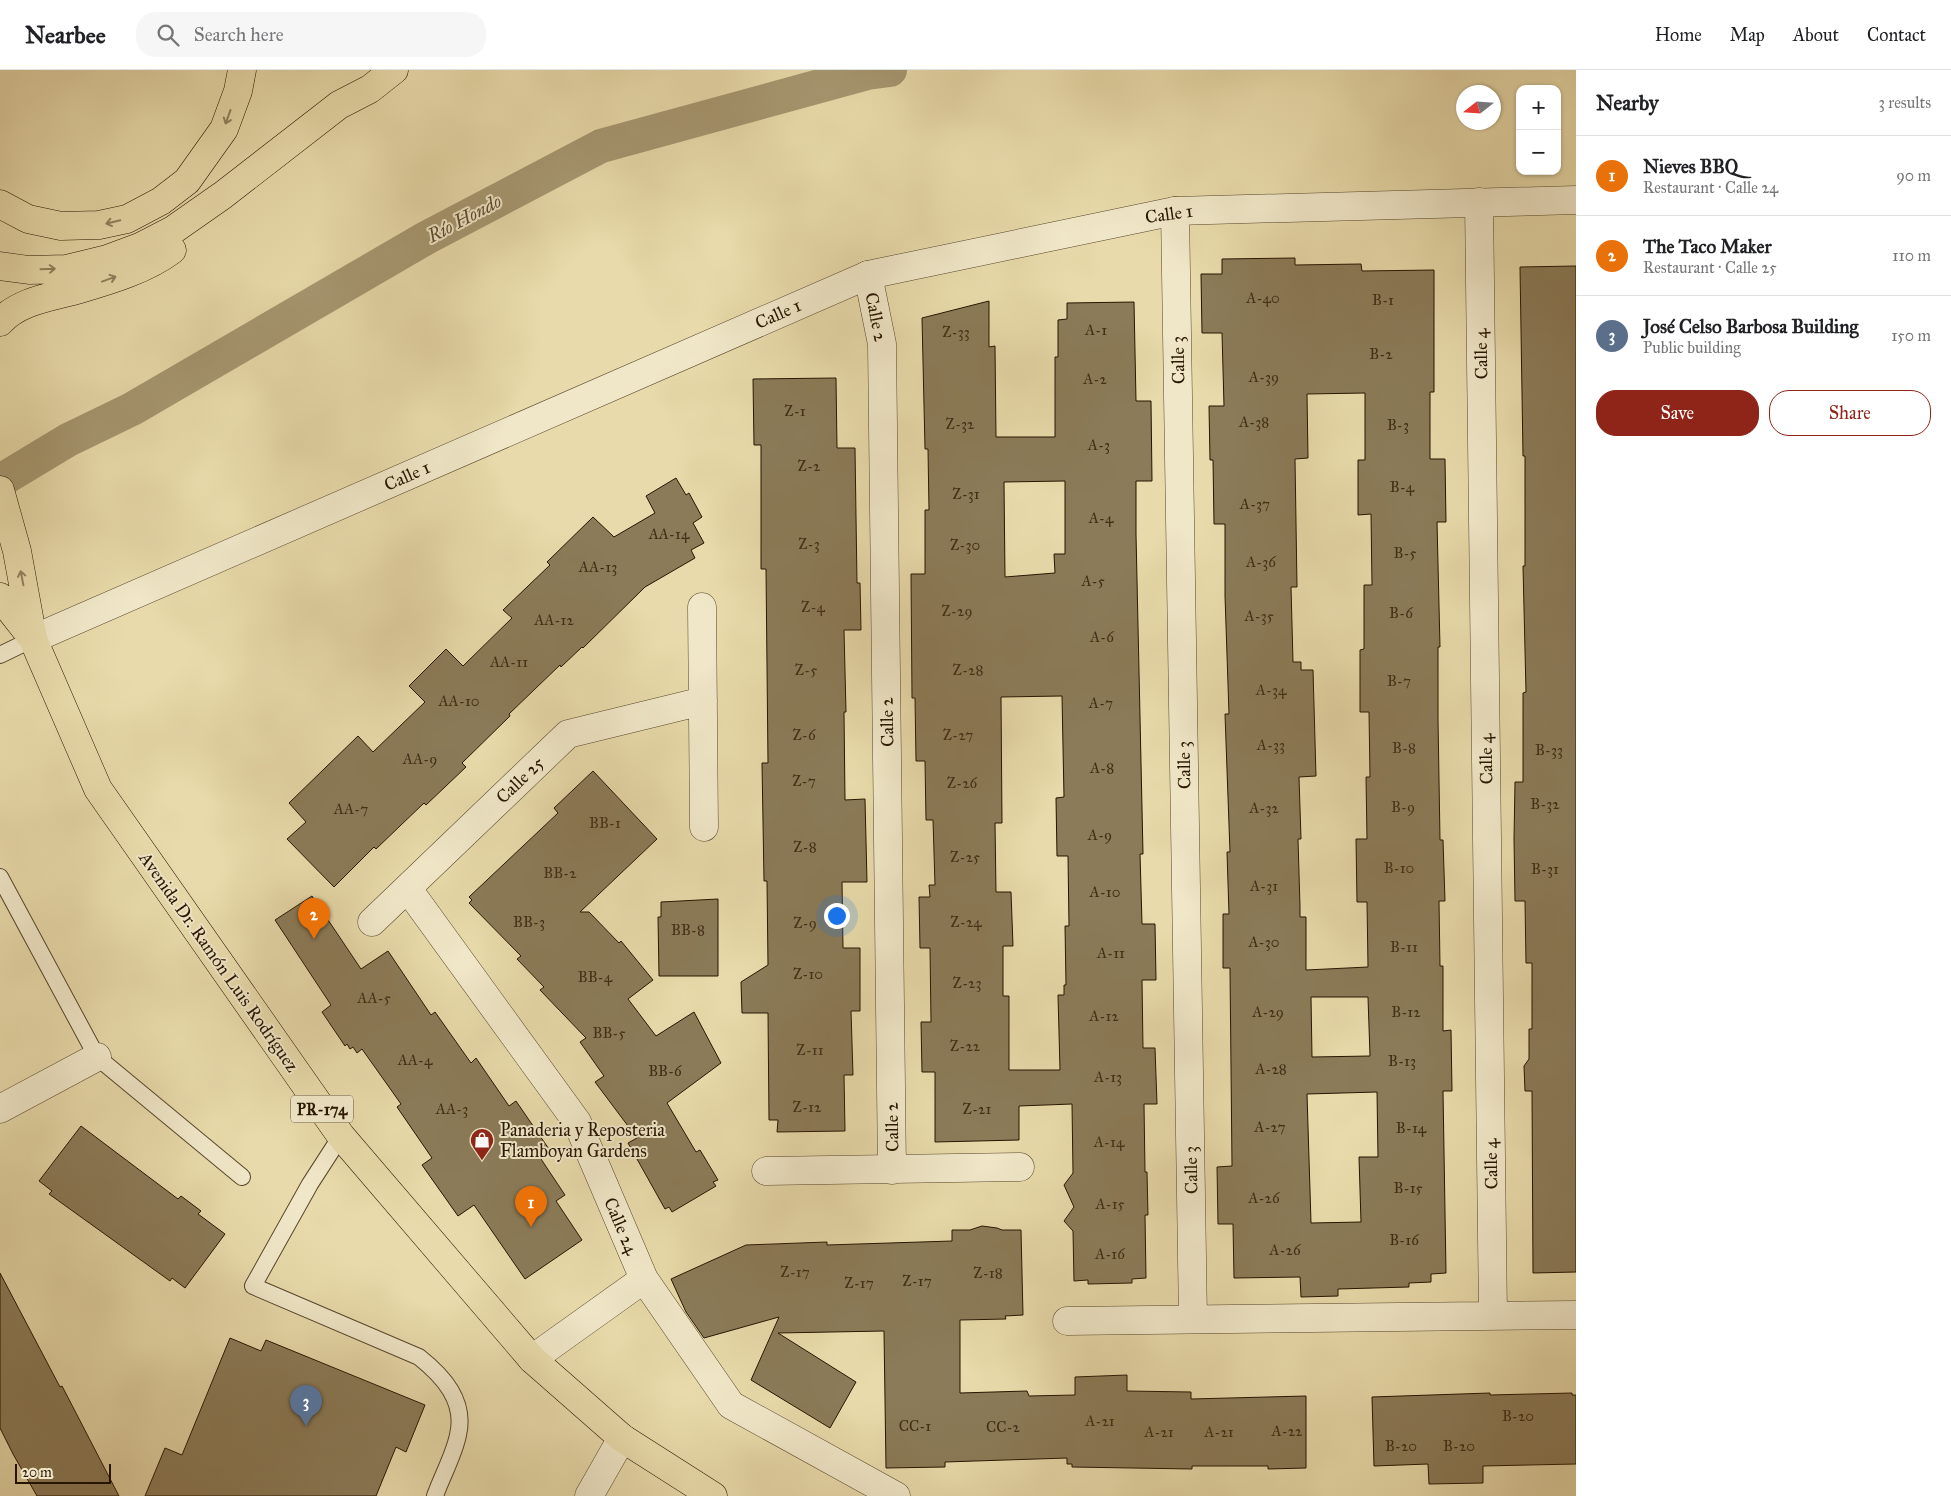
<!DOCTYPE html>
<meta charset="utf-8">
<style>
body{margin:0;font-family:"IM FELL Great Primer",serif;background:#f6f6f6;color:#202124}
.controls{position:absolute;right:15px;top:15px;display:grid;overflow:hidden;border-radius:10px;box-shadow:0 1px 4px #0004}
.controls button{width:45px;height:45px;display:grid;place-items:center;padding:0;border:0;border-bottom:1px solid #e0e0e0;background:#fff;color:#202124;font:25px sans-serif}
.compass{position:absolute;left:1456px;top:15px;width:45px;height:45px;border-radius:50%;background:#fff;box-shadow:0 1px 4px #0004;rotate:253deg}
.scale{position:absolute;left:15px;bottom:12px;width:96px;box-sizing:border-box;padding-left:5px;border:2px solid #271500;border-top:0;font-size:14px;line-height:18px;white-space:nowrap;color:#271500;-webkit-text-stroke:4px #f0e7c8;paint-order:stroke}
.you{position:absolute;left:836px;top:845px;width:18px;height:18px;margin:-12px;border:4px solid #fff;border-radius:50%;background:#1a73e8;box-shadow:0 0 0 8px #1a73e833}
.badge{display:grid;place-items:center;width:32px;height:32px;border-radius:50%;background:#8f2418;color:#fff;font-size:16px;font-weight:700}
.pin{position:absolute;translate:-50% -41px;filter:drop-shadow(0 1px 2px #0008)}
.pin::after{content:'';position:absolute;top:26px;width:18px;height:15px;background:inherit;clip-path:polygon(0 0,100% 0,50% 100%)}
.list{margin:0;padding:0;list-style:none}
h2{display:flex;justify-content:space-between;align-items:center;height:65px;margin:0;padding:0 20px;font-size:21px}
h2 small{font-size:16px;font-weight:400;color:#757577}
.list li{display:grid;grid-template-columns:32px 1fr auto;gap:15px;align-items:center;box-sizing:border-box;height:80px;padding:0 20px;border-top:1px solid #e0e0e0}
.list b{display:block;font-size:19px;white-space:nowrap}
.list p{margin:0;font-size:16px;white-space:nowrap;color:#757577}
.list em{font-size:16px;font-style:normal;color:#757577}
.actions{display:flex;gap:10px;padding:15px 20px}
.actions a{flex:1;padding:11px 0;border:1px solid #8f2418;border-radius:20px;text-align:center;font-size:18px;color:#8f2418}
.actions .main{background:#8f2418;color:#fff}
.icon{flex:none;width:28px;height:28px;fill:none;stroke:currentColor;stroke-width:2;stroke-linecap:round;stroke-linejoin:round}
.map{position:relative;flex:none;width:1576px;height:1426px;overflow:hidden}
header{display:flex;align-items:center;gap:30px;box-sizing:border-box;height:70px;padding:0 25px;background:#fff;border-bottom:1px solid #e0e0e0}
header strong{font-size:24px}
nav{display:flex;gap:28px;margin-inline-start:auto;font-size:18px}
.search{width:350px;height:45px;background:#f6f6f6;display:flex;align-items:center;gap:12px;box-sizing:border-box;padding:0 18px;border-radius:20px;color:#757577;font-size:19px}
main{display:flex}
aside{flex:1;background:#fff}
.map>svg:first-child{display:block}
.lines{fill:none;stroke-linecap:round;stroke-linejoin:round}
.canal{stroke:#a69770;stroke-width:34}
.building{fill:#8b7b58;stroke:#271500;fill-rule:evenodd}
.service-casing{stroke:#57462a;stroke-width:18}
.minor-casing{stroke:#57462a;stroke-width:29}
.tertiary-casing{stroke:#57462a;stroke-width:29}
.primary-casing{stroke:#271500;stroke-width:29}
.motorway-casing{stroke:#271500;stroke-width:29}
.service{stroke:#f0e7c8;stroke-width:16}
.minor{stroke:#f0e7c8;stroke-width:28}
.tertiary{stroke:#f0e7c8;stroke-width:28}
.primary{stroke:#e8daaa;stroke-width:28}
.motorway{stroke:#e8daaa;stroke-width:28}
.oneway{stroke:#91815e}
.labels{text-anchor:middle;stroke-width:4;stroke-linejoin:round;paint-order:stroke}
.number-label{font-size:15px;fill:#402e16}
.shield{fill:#f0e7c8;stroke:#63543c;stroke-width:1}
.shield-label{font-size:16px;font-weight:bold;fill:#271500}
.street-label{font-size:18px;fill:#271500;stroke:#f0e7c8}
.poi-label{font-size:18px;fill:#271500;stroke:#f0e7c8;text-anchor:start}
.water-label{font-size:19px;font-style:italic;fill:#5a492d;stroke:#f0e7c8}
</style>
<header>
<strong>Nearbee</strong>
<div class="search"><svg class="icon" aria-label="search" viewBox="0 0 24 24"><circle cx="10" cy="10" r="6"/><path d="M15 15l6 6"/></svg>Search here</div>
<nav><a>Home</a><a>Map</a><a>About</a><a>Contact</a></nav>
</header>
<main>
<div class="map">
<svg width="1576" height="1426" viewBox="0 0 1576 1426">
<rect width="100%" height="100%" fill="#e8daaa"/>
<filter id="stains"><feTurbulence type="fractalNoise" baseFrequency=".004" numOctaves="4"/><feColorMatrix values="0 0 0 0 .2 0 0 0 0 .09 0 0 0 0 .02 0 0 0 .5 -.17"/></filter>
<radialGradient id="worn" r=".72"><stop offset=".6" stop-color="#630" stop-opacity="0"/><stop offset="1" stop-color="#630" stop-opacity=".3"/></radialGradient>
<g class="lines">
<!-- canal -->
<path class="canal" d="M 0,411 L 68,370 L 132,339 L 426,168 L 601,76 L 867,3 L 890,0"/>
</g>
<!-- building -->
<path class="building" d="M 1295,188 L 1295,195 L 1361,194 L 1362,201 L 1434,200 L 1434,322 L 1430,322 L 1430,389 L 1445,389 L 1446,452 L 1437,452 L 1440,577 L 1438,577 L 1438,649 L 1440,770 L 1443,770 L 1445,831 L 1439,831 L 1440,896 L 1443,896 L 1443,961 L 1451,960 L 1452,1021 L 1443,1021 L 1446,1203 L 1431,1204 L 1431,1212 L 1409,1213 L 1409,1217 L 1338,1219 L 1338,1226 L 1301,1227 L 1300,1207 L 1234,1208 L 1233,1154 L 1218,1154 L 1217,1097 L 1232,1096 L 1230,898 L 1223,898 L 1223,844 L 1229,844 L 1227,782 L 1230,782 L 1225,644 L 1229,644 L 1225,526 L 1225,454 L 1214,454 L 1213,390 L 1210,390 L 1209,336 L 1224,336 L 1222,263 L 1202,263 L 1201,204 L 1222,204 L 1222,189 ZM 1365,323 L 1365,390 L 1358,390 L 1358,445 L 1371,444 L 1372,515 L 1364,515 L 1364,579 L 1360,580 L 1360,642 L 1369,642 L 1370,707 L 1366,707 L 1367,769 L 1356,769 L 1357,832 L 1367,832 L 1368,897 L 1306,900 L 1306,847 L 1300,847 L 1300,837 L 1298,769 L 1301,769 L 1299,707 L 1316,706 L 1313,600 L 1301,600 L 1301,592 L 1293,592 L 1291,517 L 1297,517 L 1295,389 L 1308,388 L 1307,324 ZM 1311,927 L 1368,927 L 1370,986 L 1312,987 ZM 1377,1022 L 1378,1087 L 1359,1087 L 1361,1152 L 1311,1153 L 1307,1024 Z
M 1576,196 L 1576,1202 L 1533,1203 L 1532,1021 L 1525,1021 L 1524,996 L 1529,989 L 1529,959 L 1532,959 L 1532,893 L 1526,893 L 1525,831 L 1515,831 L 1514,769 L 1515,712 L 1523,712 L 1523,623 L 1526,622 L 1523,496 L 1525,496 L 1525,386 L 1523,386 L 1520,197 Z
M 989,231 L 989,277 L 995,276 L 996,367 L 1055,367 L 1055,287 L 1058,287 L 1058,250 L 1067,249 L 1067,233 L 1134,232 L 1136,331 L 1151,331 L 1152,411 L 1136,411 L 1136,464 L 1143,784 L 1140,784 L 1142,854 L 1155,854 L 1156,910 L 1142,910 L 1143,978 L 1155,978 L 1157,1034 L 1144,1034 L 1145,1102 L 1147,1102 L 1148,1145 L 1145,1145 L 1146,1208 L 1132,1209 L 1132,1213 L 1088,1214 L 1088,1210 L 1074,1211 L 1073,1161 L 1064,1151 L 1074,1137 L 1064,1115 L 1073,1103 L 1072,1034 L 1019,1036 L 1019,1070 L 935,1072 L 935,1002 L 922,1002 L 921,952 L 931,952 L 930,878 L 920,878 L 919,827 L 930,827 L 929,815 L 935,815 L 933,750 L 926,750 L 925,691 L 916,691 L 915,628 L 912,628 L 911,504 L 925,504 L 925,440 L 929,440 L 928,379 L 925,379 L 922,248 ZM 1065,411 L 1065,484 L 1054,484 L 1055,503 L 1005,507 L 1004,412 ZM 1062,626 L 1064,727 L 1056,728 L 1057,786 L 1068,786 L 1069,856 L 1065,856 L 1066,915 L 1064,915 L 1064,925 L 1058,925 L 1060,1000 L 1009,1000 L 1009,926 L 1003,926 L 1003,876 L 1013,876 L 1011,822 L 996,822 L 995,753 L 1002,753 L 1001,627 Z
M 836,308 L 837,378 L 855,378 L 857,513 L 860,513 L 861,560 L 844,560 L 846,642 L 844,642 L 845,730 L 865,729 L 867,812 L 842,812 L 843,878 L 860,878 L 860,941 L 851,941 L 853,1005 L 844,1005 L 845,1061 L 777,1062 L 778,1050 L 769,1050 L 768,943 L 742,943 L 741,912 L 768,895 L 767,811 L 764,811 L 762,693 L 768,693 L 766,499 L 761,499 L 761,375 L 754,375 L 753,309 Z
M 676,408 L 686,425 L 689,423 L 702,447 L 693,453 L 704,473 L 691,480 L 695,488 L 645,517 L 583,578 L 582,577 L 561,597 L 560,595 L 509,644 L 510,646 L 462,693 L 466,697 L 426,735 L 424,733 L 376,779 L 374,777 L 334,817 L 287,769 L 306,752 L 289,733 L 358,666 L 373,682 L 425,632 L 409,616 L 446,579 L 463,596 L 512,548 L 503,540 L 550,495 L 547,492 L 593,447 L 614,467 L 655,443 L 646,426 Z
M 593,701 L 657,769 L 580,842 L 589,842 L 619,873 L 621,871 L 653,910 L 628,929 L 656,966 L 694,942 L 721,993 L 667,1033 L 696,1082 L 700,1080 L 718,1110 L 713,1112 L 716,1116 L 672,1142 L 669,1137 L 665,1139 L 628,1073 L 637,1068 L 595,1012 L 604,1006 L 580,972 L 586,968 L 540,920 L 544,917 L 517,889 L 521,886 L 469,833 L 472,830 L 469,827 L 558,743 L 554,738 Z
M 312,826 L 361,899 L 388,881 L 431,945 L 435,942 L 471,993 L 476,988 L 509,1036 L 516,1031 L 551,1082 L 541,1089 L 565,1125 L 556,1131 L 582,1170 L 525,1209 L 474,1135 L 458,1146 L 422,1095 L 432,1088 L 397,1037 L 401,1034 L 362,979 L 357,983 L 353,977 L 350,979 L 347,974 L 345,976 L 322,942 L 331,935 L 275,850 Z
M 718,829 L 718,906 L 659,906 L 658,847 L 661,847 L 661,832 Z
M 81,1056 L 178,1129 L 181,1126 L 201,1141 L 198,1144 L 225,1164 L 185,1218 L 172,1208 L 170,1211 L 49,1124 L 52,1121 L 39,1111 Z
M 982,1156 L 997,1158 L 1002,1160 L 1021,1160 L 1023,1245 L 1005,1246 L 1006,1249 L 960,1250 L 960,1323 L 1027,1321 L 1029,1326 L 1075,1325 L 1075,1307 L 1127,1305 L 1127,1321 L 1191,1322 L 1191,1329 L 1306,1326 L 1306,1398 L 1268,1399 L 1268,1396 L 1192,1396 L 1192,1399 L 1072,1397 L 1072,1394 L 1067,1394 L 1067,1388 L 945,1392 L 945,1397 L 886,1398 L 884,1261 L 778,1263 L 856,1312 L 830,1358 L 751,1310 L 779,1247 L 704,1268 L 686,1242 L 671,1209 L 746,1175 L 827,1172 L 827,1175 L 952,1171 L 952,1160 L 970,1160 Z
M 0,1203 L 60,1317 L 62,1316 L 119,1426 L 37,1426 L 13,1384 L 0,1358 Z
M 230,1268 L 261,1281 L 266,1270 L 425,1335 L 406,1382 L 396,1377 L 376,1426 L 145,1426 L 165,1378 L 182,1385 Z
M 1490,1323 L 1490,1325 L 1572,1323 L 1572,1325 L 1576,1325 L 1576,1394 L 1483,1396 L 1483,1413 L 1429,1414 L 1428,1394 L 1374,1396 L 1372,1327 Z"/>
<g class="lines">
<!-- service casing -->
<g class="service-casing">
<path id="service" d="M 0,585 L 33,569
M 0,807 L 97,987 L 242,1107
M 341,1066 L 310,1114 L 253,1216 L 419,1287 C 443,1306 466,1331 458,1365 C 454,1385 442,1406 435,1426"/>
</g>
<!-- minor casing -->
<g class="minor-casing">
<path id="minor" d="M 1479,132 L 1493,1246
M 1175,141 L 1193,1249
M 868,205 L 882,274 L 892,1100
M 702,537 L 704,757
M 408,819 L 577,1052 L 644,1209 L 731,1335 L 896,1426
M 372,852 L 568,664 L 703,631
M 0,1039 L 97,987
M 766,1101 L 1020,1097
M 1067,1251 L 1576,1245
M 532,1289 L 644,1209
M 589,1426 L 622,1368"/>
</g>
<!-- tertiary casing -->
<g class="tertiary-casing">
<path id="tertiary" d="M 33,569 L 868,205 L 1175,141 L 1576,130"/>
</g>
<!-- primary casing -->
<g class="primary-casing">
<path id="primary" d="M 0,420 L 17,481 L 33,569 L 98,719 L 341,1066 L 532,1289 L 622,1368 L 713,1426
M 0,527 L 30,565"/>
</g>
<!-- motorway casing -->
<g class="motorway-casing">
<path id="motorway" d="M 0,134 L 28,149 L 61,156 L 99,155 L 127,149 L 161,131 L 187,111 L 224,59 L 238,21 L 242,0
M 0,196 L 29,200 L 66,199 L 107,189 L 142,176 L 173,160 L 223,125 L 339,35 L 370,19 L 394,0
M 0,252 C 20,230 53,227 80,219 C 111,210 147,199 172,180"/>
</g>
<!-- service -->
<use href="#service" class="service"/>
<!-- minor -->
<use href="#minor" class="minor"/>
<!-- tertiary -->
<use href="#tertiary" class="tertiary"/>
<!-- primary -->
<use href="#primary" class="primary"/>
<!-- motorway -->
<use href="#motorway" class="motorway"/>
</g>
<!-- one-way arrows -->
<defs><path id="oneway-shaft" d="M-6 0H5M1.5-3L5.5 0L1.5 3" fill="none" stroke-width="1.6" stroke-linecap="round" stroke-linejoin="round" transform="scale(1.25)"/></defs>
<g class="oneway">
<use href="#oneway-shaft" transform="translate(228 47) rotate(110)"/>
<use href="#oneway-shaft" transform="translate(113 152) rotate(167)"/>
<use href="#oneway-shaft" transform="translate(48 199) rotate(-2)"/>
<use href="#oneway-shaft" transform="translate(109 209) rotate(-20)"/>
<use href="#oneway-shaft" transform="translate(22 508) rotate(-101)"/>
</g>
<!-- icons -->
<defs>
<g id="shop-pin" transform="scale(1.25)"><path d="M0 17L-7.5 6A9.5 9.5 0 1 1 7.5 6Z" fill="#8f2418" stroke="#f0e7c8"/><path d="M-5-2.5h2.3a2.7 3.5 0 0 1 5.4 0H5L5.5 6h-11ZM-1.5-2.5h3a1.5 2.3 0 0 0-3 0Z" fill="#fff"/></g>
</defs>
<g fill-rule="evenodd">
<use href="#shop-pin" x="482" y="1070"/>
</g>
<g class="labels">
<!-- number labels -->
<g class="number-label">
<text x="1263" y="233">A-40</text>
<text x="1383" y="235">B-1</text>
<text x="1096" y="265">A-1</text>
<text x="956" y="267">Z-33</text>
<text x="1381" y="289">B-2</text>
<text x="1264" y="312">A-39</text>
<text x="1095" y="314">A-2</text>
<text x="795" y="346">Z-1</text>
<text x="1254" y="357">A-38</text>
<text x="960" y="359">Z-32</text>
<text x="1398" y="360">B-3</text>
<text x="1099" y="380">A-3</text>
<text x="809" y="401">Z-2</text>
<text x="1402" y="422">B-4</text>
<text x="966" y="429">Z-31</text>
<text x="1255" y="439">A-37</text>
<text x="1101" y="453">A-4</text>
<text x="669" y="469">AA-14</text>
<text x="809" y="479">Z-3</text>
<text x="965" y="480">Z-30</text>
<text x="1405" y="488">B-5</text>
<text x="1261" y="497">A-36</text>
<text x="598" y="502">AA-13</text>
<text x="1093" y="516">A-5</text>
<text x="813" y="542">Z-4</text>
<text x="957" y="546">Z-29</text>
<text x="1401" y="548">B-6</text>
<text x="1259" y="551">A-35</text>
<text x="554" y="555">AA-12</text>
<text x="1102" y="572">A-6</text>
<text x="509" y="597">AA-11</text>
<text x="806" y="605">Z-5</text>
<text x="968" y="605">Z-28</text>
<text x="1399" y="616">B-7</text>
<text x="1271" y="625">A-34</text>
<text x="459" y="636">AA-10</text>
<text x="1101" y="638">A-7</text>
<text x="804" y="670">Z-6</text>
<text x="958" y="670">Z-27</text>
<text x="1271" y="680">A-33</text>
<text x="1404" y="683">B-8</text>
<text x="1549" y="685">B-33</text>
<text x="420" y="694">AA-9</text>
<text x="1102" y="703">A-8</text>
<text x="804" y="716">Z-7</text>
<text x="962" y="718">Z-26</text>
<text x="1545" y="739">B-32</text>
<text x="1403" y="742">B-9</text>
<text x="1264" y="743">A-32</text>
<text x="351" y="744">AA-7</text>
<text x="605" y="758">BB-1</text>
<text x="1100" y="770">A-9</text>
<text x="805" y="782">Z-8</text>
<text x="965" y="792">Z-25</text>
<text x="1399" y="803">B-10</text>
<text x="1545" y="804">B-31</text>
<text x="560" y="808">BB-2</text>
<text x="1264" y="821">A-31</text>
<text x="1105" y="827">A-10</text>
<text x="529" y="857">BB-3</text>
<text x="966" y="857">Z-24</text>
<text x="805" y="858">Z-9</text>
<text x="688" y="865">BB-8</text>
<text x="1264" y="877">A-30</text>
<text x="1404" y="882">B-11</text>
<text x="1111" y="888">A-11</text>
<text x="808" y="909">Z-10</text>
<text x="595" y="912">BB-4</text>
<text x="967" y="918">Z-23</text>
<text x="374" y="933">AA-5</text>
<text x="1268" y="947">A-29</text>
<text x="1406" y="947">B-12</text>
<text x="1104" y="951">A-12</text>
<text x="609" y="968">BB-5</text>
<text x="965" y="981">Z-22</text>
<text x="810" y="985">Z-11</text>
<text x="415" y="995">AA-4</text>
<text x="1402" y="996">B-13</text>
<text x="1271" y="1004">A-28</text>
<text x="665" y="1006">BB-6</text>
<text x="1108" y="1012">A-13</text>
<text x="807" y="1042">Z-12</text>
<text x="452" y="1044">AA-3</text>
<text x="977" y="1044">Z-21</text>
<text x="1270" y="1062">A-27</text>
<text x="1411" y="1063">B-14</text>
<text x="1109" y="1077">A-14</text>
<text x="1408" y="1123">B-15</text>
<text x="1264" y="1133">A-26</text>
<text x="1110" y="1139">A-15</text>
<text x="1404" y="1175">B-16</text>
<text x="1285" y="1185">A-26</text>
<text x="1110" y="1189">A-16</text>
<text x="795" y="1207">Z-17</text>
<text x="988" y="1208">Z-18</text>
<text x="917" y="1216">Z-17</text>
<text x="859" y="1218">Z-17</text>
<text x="1518" y="1351">B-20</text>
<text x="1100" y="1356">A-21</text>
<text x="915" y="1361">CC-1</text>
<text x="1003" y="1362">CC-2</text>
<text x="1287" y="1366">A-22</text>
<text x="1159" y="1367">A-21</text>
<text x="1219" y="1367">A-21</text>
<text x="1401" y="1381">B-20</text>
<text x="1459" y="1381">B-20</text>
</g>
<!-- shield labels -->
<rect class="shield" x="291" y="1025.5" width="62" height="27" rx="4"/>
<g class="shield-label">
<text x="322" y="1045">PR-174</text>
</g>
<!-- street labels -->
<g class="street-label">
<text transform="translate(1169 144) rotate(-8)" y="6">Calle 1</text>
<text transform="translate(778 244) rotate(-24)" y="6">Calle 1</text>
<text transform="translate(876 247) rotate(79)" y="6">Calle 2</text>
<text transform="translate(1481 284) rotate(-91)" y="6">Calle 4</text>
<text transform="translate(1178 290) rotate(-91)" y="6">Calle 3</text>
<text transform="translate(407 406) rotate(-24)" y="6">Calle 1</text>
<text transform="translate(887 652) rotate(-91)" y="6">Calle 2</text>
<text transform="translate(1486 689) rotate(-91)" y="6">Calle 4</text>
<text transform="translate(1184 695) rotate(-91)" y="6">Calle 3</text>
<text transform="translate(520 710) rotate(-44)" y="6">Calle 25</text>
<text transform="translate(219 892) rotate(55)" y="6">Avenida Dr. Ramón Luis Rodríguez</text>
<text transform="translate(892 1057) rotate(-91)" y="6">Calle 2</text>
<text transform="translate(1491 1094) rotate(-91)" y="6">Calle 4</text>
<text transform="translate(1191 1100) rotate(-91)" y="6">Calle 3</text>
<text transform="translate(621 1156) rotate(67)" y="6">Calle 24</text>
</g>
<!-- poi labels -->
<g class="poi-label">
<text x="500" y="1066">Panaderia y Reposteria<tspan x="500" dy="21">Flamboyan Gardens</tspan></text>
</g>
<!-- water labels -->
<g class="water-label">
<text transform="translate(464 148) rotate(-28)" y="7">Río Hondo</text>
</g>
</g>
<rect width="100%" height="100%" filter="url(#stains)"/>
<rect width="100%" height="100%" fill="url(#worn)"/>
</svg>
<div class="controls">
<button>+</button>
<button>−</button>
</div>
<svg class="compass" viewBox="-18 -18 36 36"><path d="M0-13l5 13h-10z" fill="#e53935"/><path d="M0 13l5-13h-10z" fill="#757577"/></svg>
<div class="scale">20 m</div>
<div class="you"></div>
<div class="pin badge" style="left:531px;top:1157px;background:#e8710a">1</div>
<div class="pin badge" style="left:314px;top:869px;background:#e8710a">2</div>
<div class="pin badge" style="left:306px;top:1356px;background:#5c6f8a">3</div>
</div>
<aside>
<h2>Nearby<small>3 results</small></h2>
<ul class="list">
<li><span class="badge" style="background:#e8710a">1</span><div><b>Nieves BBQ</b><p>Restaurant · Calle 24</p></div><em>90 m</em></li>
<li><span class="badge" style="background:#e8710a">2</span><div><b>The Taco Maker</b><p>Restaurant · Calle 25</p></div><em>110 m</em></li>
<li><span class="badge" style="background:#5c6f8a">3</span><div><b>José Celso Barbosa Building</b><p>Public building</p></div><em>150 m</em></li>
</ul>
<div class="actions"><a class="main">Save</a><a>Share</a></div>
</aside>
</main>
